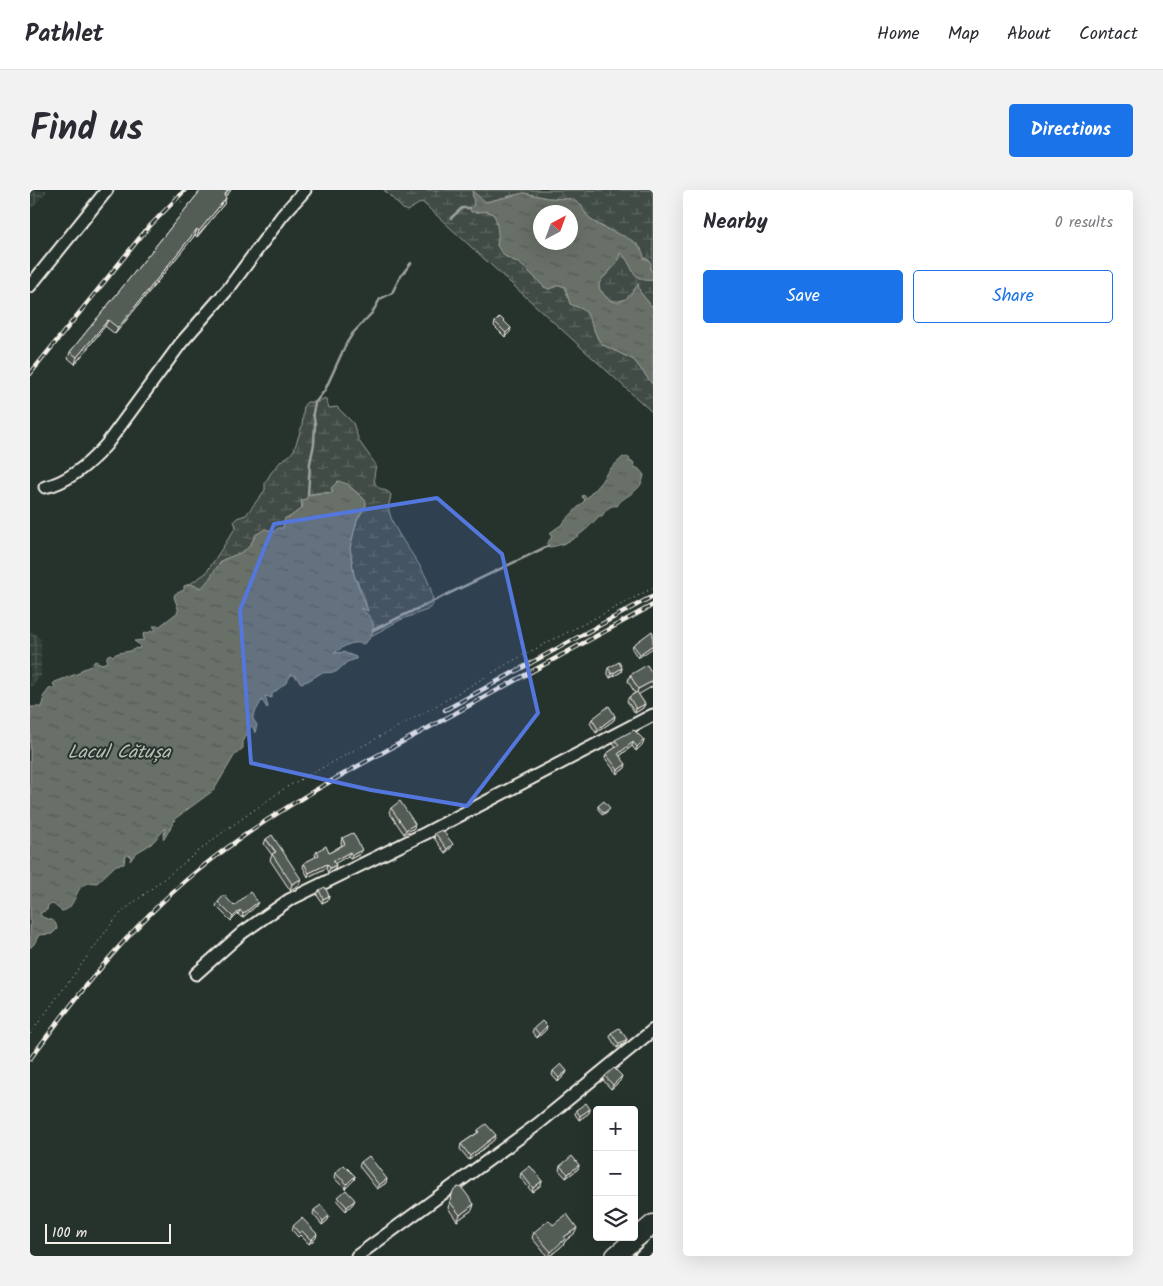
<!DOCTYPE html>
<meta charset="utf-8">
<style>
body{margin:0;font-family:Kalam,sans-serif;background:#f2f2f3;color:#2b2b33}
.controls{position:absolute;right:15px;bottom:15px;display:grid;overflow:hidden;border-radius:5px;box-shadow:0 5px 20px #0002}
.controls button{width:45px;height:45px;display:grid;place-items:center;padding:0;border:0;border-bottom:1px solid #e1e1e2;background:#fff;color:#2b2b33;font:25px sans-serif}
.compass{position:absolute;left:503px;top:15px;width:45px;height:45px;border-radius:50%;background:#fff;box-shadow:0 5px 20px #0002;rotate:41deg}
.scale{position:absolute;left:15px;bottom:12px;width:126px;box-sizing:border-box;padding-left:5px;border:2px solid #f4f1e8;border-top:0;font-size:14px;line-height:18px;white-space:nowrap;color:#f4f1e8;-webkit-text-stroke:4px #26332d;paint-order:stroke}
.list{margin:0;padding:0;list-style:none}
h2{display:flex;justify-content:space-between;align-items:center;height:65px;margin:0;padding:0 20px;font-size:21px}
h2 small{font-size:16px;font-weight:400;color:#7c7c81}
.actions{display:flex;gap:10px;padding:15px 20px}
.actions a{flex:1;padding:11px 0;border:1px solid #1a73e8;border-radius:5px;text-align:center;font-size:18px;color:#1a73e8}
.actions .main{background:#1a73e8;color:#fff}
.icon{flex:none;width:28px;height:28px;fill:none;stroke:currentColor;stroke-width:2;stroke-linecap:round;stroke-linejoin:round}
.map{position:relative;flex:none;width:623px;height:1066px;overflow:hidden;border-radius:5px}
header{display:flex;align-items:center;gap:30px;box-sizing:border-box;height:70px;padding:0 25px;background:#fff;border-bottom:1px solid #e1e1e2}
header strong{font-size:24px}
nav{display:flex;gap:28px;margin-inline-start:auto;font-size:18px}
.intro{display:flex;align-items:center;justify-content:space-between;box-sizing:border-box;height:120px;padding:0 30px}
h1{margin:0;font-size:35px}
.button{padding:12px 22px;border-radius:5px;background:#1a73e8;color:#fff;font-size:18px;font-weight:700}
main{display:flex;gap:30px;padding:0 30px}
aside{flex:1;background:#fff;border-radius:5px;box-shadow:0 5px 20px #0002}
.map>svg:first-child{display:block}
.industrial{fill:url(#industrial-grid)}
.wetland{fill:url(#wetland-marsh);stroke:#9a9e96}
.water{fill:url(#water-ripples);stroke:#9fa39b;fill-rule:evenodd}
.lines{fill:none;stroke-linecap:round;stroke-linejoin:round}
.stream{stroke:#9fa39b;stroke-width:2.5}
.minor-casing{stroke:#f4f1e8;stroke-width:15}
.highway-casing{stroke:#f4f1e8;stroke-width:21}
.path{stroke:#f4f1e8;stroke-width:1;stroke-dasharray:1 4;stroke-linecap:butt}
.minor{stroke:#26332d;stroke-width:11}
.highway{stroke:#26332d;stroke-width:18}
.rail-casing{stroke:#f4f1e8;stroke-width:4.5}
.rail{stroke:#26332d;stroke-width:2.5;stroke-dasharray:8;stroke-linecap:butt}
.wall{fill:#474f49;stroke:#f4f1e8}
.shaded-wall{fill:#39403c;stroke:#f4f1e8}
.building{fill:#525c55;stroke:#f4f1e8}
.marked{fill:#5377dc;fill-opacity:0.2;stroke:#5377dc;stroke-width:4;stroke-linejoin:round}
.labels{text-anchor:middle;stroke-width:4;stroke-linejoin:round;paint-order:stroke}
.water-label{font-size:19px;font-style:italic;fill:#bcbdb5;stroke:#26332d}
</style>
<header>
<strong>Pathlet</strong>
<nav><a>Home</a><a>Map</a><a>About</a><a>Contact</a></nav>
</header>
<div class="intro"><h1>Find us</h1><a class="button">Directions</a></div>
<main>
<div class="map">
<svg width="623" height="1066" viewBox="0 0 623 1066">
<defs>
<pattern id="industrial-grid" width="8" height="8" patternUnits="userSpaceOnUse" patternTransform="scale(1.25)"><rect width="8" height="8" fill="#333f39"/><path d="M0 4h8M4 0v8" fill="none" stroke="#515b56"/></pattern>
<pattern id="wetland-marsh" width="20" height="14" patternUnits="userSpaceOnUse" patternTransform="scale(1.25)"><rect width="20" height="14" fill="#414b45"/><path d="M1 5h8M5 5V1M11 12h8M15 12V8" fill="none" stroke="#5d6560"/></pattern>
<pattern id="water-ripples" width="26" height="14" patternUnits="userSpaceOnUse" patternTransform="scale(1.25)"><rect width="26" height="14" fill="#676f68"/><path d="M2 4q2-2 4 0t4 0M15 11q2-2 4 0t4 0" fill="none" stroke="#565a55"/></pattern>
</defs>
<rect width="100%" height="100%" fill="#26332d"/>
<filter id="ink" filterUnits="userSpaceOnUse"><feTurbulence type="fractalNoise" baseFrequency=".02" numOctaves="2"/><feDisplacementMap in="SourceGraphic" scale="10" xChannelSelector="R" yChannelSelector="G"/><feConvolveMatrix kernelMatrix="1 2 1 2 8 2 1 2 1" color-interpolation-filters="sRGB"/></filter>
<g filter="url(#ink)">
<!-- industrial -->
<path class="industrial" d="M 0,0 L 18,0 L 0,20 Z
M 0,440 L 11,449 L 11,486 L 0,498 Z"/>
<!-- wetland -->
<path class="wetland" d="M 354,0 L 623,0 L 623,82 L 620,80 L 614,68 L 581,41 L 564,32 L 542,9 L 517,8 L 494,3 L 455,12 L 449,8 L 444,9 L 445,23 C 469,15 471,38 467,55 L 476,67 L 491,74 L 514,97 L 519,98 L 530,95 L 535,97 L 538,108 L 545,116 L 552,119 L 557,123 L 568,149 L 573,155 L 604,170 L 623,195 L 623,223 L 392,12 L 377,21 L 373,19 Z
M 590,63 C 604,71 600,93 623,90 L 623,118 L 610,102 C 596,109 583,118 572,102 C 569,99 568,95 570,91 C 572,88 576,86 578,83 C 584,77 588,71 590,63 Z
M 295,208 L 299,218 L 307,217 L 323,233 L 329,251 L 346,275 C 344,286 341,296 354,300 C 360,303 357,300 361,305 C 360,310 358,316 359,321 C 367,354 403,379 403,415 L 397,420 L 370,430 L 341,446 C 346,430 336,428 329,417 L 338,421 L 333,404 L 324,385 L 320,358 L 327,330 L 336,315 L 332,307 L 317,294 L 303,303 L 293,302 L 281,304 L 276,309 L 271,311 L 272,318 L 260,327 L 255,329 L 253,338 L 244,342 L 241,340 L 226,344 L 218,359 L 211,363 L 192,370 L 176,395 L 171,398 L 160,394 L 176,383 L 206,337 L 204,331 L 207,328 L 216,325 L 235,300 L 235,293 L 241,283 L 251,271 L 260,265 L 264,260 L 272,236 L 274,215 L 277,212 L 288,212 Z"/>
<!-- water -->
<path class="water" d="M 442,1 L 456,12 L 494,3 L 517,8 L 542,9 L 552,16 C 561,46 612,40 614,68 L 619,70 L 621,74 L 620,80 L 623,82 L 623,90 C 599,93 604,72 590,63 C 589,67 588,71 586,74 C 582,79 569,90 569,95 C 569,100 572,103 575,106 C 589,121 600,106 608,94 L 610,102 L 623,118 L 623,195 L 604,170 L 573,155 L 568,149 L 557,123 L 552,119 L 540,114 L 535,97 L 530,95 L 519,99 L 514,97 C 507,90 499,81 491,75 C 481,68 472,67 467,55 C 469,47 468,44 467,36 C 464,15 457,23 441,22 L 440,18 L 444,15 ZM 510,22 L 540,22 L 540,52 L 510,52 Z
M 593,267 L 595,268 L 597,267 L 600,269 L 599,271 L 600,272 L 602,271 L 604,273 L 603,276 L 609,279 L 614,285 C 611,304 594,304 587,316 C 580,314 575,321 572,326 L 569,326 C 555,342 541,354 520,357 L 518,356 L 517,353 L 522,347 L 520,345 L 521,342 L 531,335 L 555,310 L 552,307 L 553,305 L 557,308 L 571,292 L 578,281 Z
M 308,291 L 317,294 L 336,311 L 336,315 L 327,330 L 320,358 L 324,385 L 338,421 L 330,418 C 333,421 336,423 339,426 C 347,435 343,449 333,454 C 322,450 313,457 304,463 L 313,462 L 326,467 L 326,469 L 317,472 L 306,482 L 291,483 L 278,491 L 271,493 L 264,485 L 261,485 L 256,493 L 242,504 L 242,508 L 235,506 L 238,517 L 237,518 L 232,510 L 223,526 L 223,529 L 227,535 L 225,543 L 223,537 L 221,536 L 213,552 L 213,558 L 204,566 L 184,600 L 146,628 L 134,649 L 133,647 L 136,638 L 121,654 L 106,663 L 100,671 L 101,666 L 98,665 L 95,667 L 94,674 L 86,675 L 67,693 C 64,693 62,692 59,693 C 44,694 47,719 32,721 L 23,714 L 18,715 L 17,720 L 10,723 L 11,726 C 18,731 26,727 27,739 L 22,744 L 9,745 L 4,754 L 0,758 L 0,517 L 12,517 L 14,511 L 13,507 L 19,499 L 25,497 L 23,494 L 25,492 L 49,483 L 51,480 L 61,476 L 65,471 L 72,474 L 77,472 L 77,466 L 80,464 L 83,466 C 90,460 98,464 106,458 L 109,459 L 110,455 L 104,451 L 114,450 L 113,444 L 126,440 L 123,436 L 130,436 L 148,422 L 148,418 L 144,407 L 145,404 L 154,400 L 154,396 L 160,394 L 171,398 C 180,391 187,374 193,370 C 200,366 208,365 215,360 C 226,352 220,346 236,339 L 244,342 L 248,338 L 253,338 L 255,328 L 260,327 L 272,318 L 273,314 L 271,310 L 276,309 L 278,305 C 287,303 294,303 303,303 L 301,298 Z"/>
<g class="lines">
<!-- stream -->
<path class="stream" d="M 421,28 L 432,18 L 440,18
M 278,305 L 280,273 L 284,254 L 285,234 L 283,223 L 285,213 L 295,200 L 316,154 L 323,143 L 342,123 L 350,109 L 362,103 L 370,87 L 381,73
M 343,440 L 518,356"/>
<!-- minor casing -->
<g class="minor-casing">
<path id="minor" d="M 0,96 L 77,0
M 15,297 C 38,292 60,273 76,255 L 151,153 L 199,98 L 252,26 L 275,0
M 166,784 L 212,743 L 259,710 L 396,643 L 623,525
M 327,1066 L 508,934 L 623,840
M 611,1066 L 623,1055"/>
</g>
<!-- highway casing -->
<g class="highway-casing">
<path id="highway" d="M 585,1066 L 623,1034"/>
</g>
<!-- path -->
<path class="path" d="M 144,5 L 155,15
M 0,844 L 82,733 L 92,722 L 189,645 L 255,598 L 399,520 L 484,470 L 623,398"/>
<!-- minor -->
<use href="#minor" class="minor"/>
<!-- highway -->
<use href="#highway" class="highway"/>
<!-- rail casing -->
<g class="rail-casing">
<path id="rail" d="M 0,184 L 116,40 L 155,0
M 415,520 L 623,406
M 0,869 C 50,802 101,735 166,682 C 234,626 312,584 389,543 C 467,500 545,458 623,415"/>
</g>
<!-- rail -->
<use href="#rail" class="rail"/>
</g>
<!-- wall -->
<path class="wall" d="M 171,0 L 201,0 L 195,7 L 196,8 L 194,14 L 167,47 L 165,45 L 85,144 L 75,136 L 45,174 L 38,168 L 40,162 Z
M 465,132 L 480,142 L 475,147 L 464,136 Z
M 623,443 L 608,468 L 602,459 L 603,455 Z
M 578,478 L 592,478 L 591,482 L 580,488 L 577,482 Z
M 600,485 L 623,485 L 623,496 L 608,504 L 615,514 L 613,518 L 605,523 L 597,511 L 599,507 L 605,503 L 598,491 Z
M 585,526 L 584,530 L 566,543 L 560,533 L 562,529 Z
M 585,550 L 614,550 L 613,554 L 606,561 L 602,556 L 590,566 L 595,578 L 587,584 L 575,568 L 576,564 L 586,557 L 583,554 Z
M 568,616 L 579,620 L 573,625 L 568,619 Z
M 361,618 L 384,638 L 374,644 L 359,622 Z
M 405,643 L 421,658 L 415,663 L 404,648 Z
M 312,648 L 330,664 L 320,669 L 318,666 L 305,673 L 306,675 L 304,680 L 298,683 L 296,678 L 278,687 L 273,677 L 274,673 L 286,667 L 285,665 L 287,661 L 299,663 L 312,655 L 311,653 Z
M 236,649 L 269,695 L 260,700 L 240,670 L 242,665 L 234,654 Z
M 289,700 L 299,706 L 298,710 L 292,713 L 287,705 Z
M 188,712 L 204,716 L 226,716 L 212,728 L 208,724 L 201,731 L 186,716 Z
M 504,838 L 516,840 L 507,848 L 502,842 Z
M 581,843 L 597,849 L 595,853 L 587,858 L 580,847 Z
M 523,881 L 537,881 L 535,885 L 528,892 L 522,885 Z
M 575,886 L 590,891 L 581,899 L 573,890 Z
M 560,919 L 559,923 L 549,930 L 545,924 L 546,920 Z
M 448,940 L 464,950 L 439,970 L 430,959 L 431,954 L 447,943 Z
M 331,972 L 356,993 L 347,999 L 329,976 Z
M 549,975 L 548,979 L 536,988 L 529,980 L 530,976 Z
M 305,983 L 325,986 L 324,990 L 315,999 L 304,988 Z
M 491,983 L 512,991 L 511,995 L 502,1002 L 490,987 Z
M 423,1001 L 444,1014 L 442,1020 L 427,1031 L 418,1018 Z
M 308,1007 L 323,1014 L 316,1021 L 307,1011 Z
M 284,1020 L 299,1026 L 298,1030 L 292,1035 L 283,1024 Z
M 523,1035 L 545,1043 L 535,1051 L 533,1055 L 520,1066 L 517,1066 L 502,1048 L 504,1042 Z
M 263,1036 L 286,1048 L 279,1054 L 270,1045 L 268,1047 L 262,1040 Z"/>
<!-- shaded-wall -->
<path class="shaded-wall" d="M 198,0 L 201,0 L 191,12 L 194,6 Z
M 196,8 L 194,14 L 167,47 L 169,41 Z
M 167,39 L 165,45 L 85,144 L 88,138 Z
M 78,130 L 75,136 L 45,174 L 47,167 Z
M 481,138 L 480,142 L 475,147 L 476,143 Z
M 623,455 L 623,458 L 608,468 L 610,464 Z
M 592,478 L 591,482 L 580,488 L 582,484 Z
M 623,491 L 623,496 L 606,506 L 608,499 Z
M 615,514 L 613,518 L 605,523 L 606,519 Z
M 585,526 L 584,530 L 566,543 L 568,539 Z
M 614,550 L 613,554 L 606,561 L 607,557 Z
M 603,552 L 602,556 L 587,568 L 588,564 Z
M 596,574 L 595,578 L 587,584 L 588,580 Z
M 385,634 L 384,638 L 374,644 L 376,640 Z
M 423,654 L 421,658 L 415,663 L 417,659 Z
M 332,660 L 330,664 L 320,669 L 322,665 Z
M 320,662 L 318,666 L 302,675 L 303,671 Z
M 297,674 L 296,678 L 278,687 L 279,683 Z
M 306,675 L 304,680 L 298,683 L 300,678 Z
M 271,689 L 269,695 L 260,700 L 262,694 Z
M 299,706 L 298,710 L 292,713 L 293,709 Z
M 228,712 L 226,716 L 212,728 L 213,724 Z
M 210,720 L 208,724 L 201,731 L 203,727 Z
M 517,836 L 516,840 L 507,848 L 509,844 Z
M 597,849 L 595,853 L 587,858 L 589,854 Z
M 537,881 L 535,885 L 528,892 L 529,888 Z
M 592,886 L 590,891 L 581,899 L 583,895 Z
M 560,919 L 559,923 L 549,930 L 550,926 Z
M 466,945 L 464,950 L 439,970 L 440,966 Z
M 549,975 L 548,979 L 536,988 L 538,984 Z
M 325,986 L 324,990 L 315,999 L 317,994 Z
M 357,989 L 356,993 L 347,999 L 349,995 Z
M 512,991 L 511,995 L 502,1002 L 503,998 Z
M 325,1010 L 323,1014 L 316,1021 L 317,1017 Z
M 444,1014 L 442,1020 L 427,1031 L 430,1025 Z
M 299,1026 L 298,1030 L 292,1035 L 293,1031 Z
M 547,1038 L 545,1043 L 535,1051 L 533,1055 L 520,1066 L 519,1066 L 521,1062 L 534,1047 Z
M 287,1044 L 286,1048 L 279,1054 L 281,1050 Z"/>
<!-- building -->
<path class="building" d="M 171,0 L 198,0 L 194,6 L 196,8 L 169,41 L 167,39 L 88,138 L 78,130 L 47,167 L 40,162 Z
M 470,127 L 481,138 L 476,143 L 465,132 Z
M 622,441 L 623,443 L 623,455 L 610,464 L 603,455 Z
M 589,472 L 592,478 L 582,484 L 578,478 Z
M 617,475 L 623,485 L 623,491 L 608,499 L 600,485 Z
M 607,502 L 615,514 L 606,519 L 599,507 Z
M 579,516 L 585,526 L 568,539 L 562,529 Z
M 604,540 L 614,550 L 607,557 L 603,552 L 588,564 L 596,574 L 588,580 L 576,564 L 589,555 L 585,550 Z
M 370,611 L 385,634 L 376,640 L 361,618 Z
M 574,611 L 580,618 L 574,623 L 568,616 Z
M 412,640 L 423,654 L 417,659 L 405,643 Z
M 323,643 L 332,660 L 322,665 L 320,662 L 303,671 L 306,675 L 300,678 L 297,674 L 279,683 L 274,673 L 289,665 L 287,661 L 296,656 L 299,663 L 315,654 L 312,648 Z
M 242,645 L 271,689 L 262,694 L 242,664 L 246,662 L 236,649 Z
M 295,697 L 299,706 L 293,709 L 289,700 Z
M 220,702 L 228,712 L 213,724 L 210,720 L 203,727 L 188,712 L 194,705 L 204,716 Z
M 512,831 L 517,836 L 509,844 L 504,838 Z
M 589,838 L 597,849 L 589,854 L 581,843 Z
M 531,874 L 537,881 L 529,888 L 523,881 Z
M 584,878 L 592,886 L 583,895 L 575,886 Z
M 556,913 L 560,919 L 550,926 L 546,920 Z
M 456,934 L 466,945 L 440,966 L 431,954 L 449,942 L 448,940 Z
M 339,966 L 357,989 L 349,995 L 331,972 Z
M 542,966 L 549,975 L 538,984 L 530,976 Z
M 314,975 L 325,986 L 317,994 L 305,983 Z
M 500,976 L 512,991 L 503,998 L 491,983 Z
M 428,997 L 432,998 L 444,1014 L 430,1025 L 420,1012 L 423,1001 Z
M 316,1000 L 325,1010 L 317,1017 L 308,1007 Z
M 291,1015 L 299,1026 L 293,1031 L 284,1020 Z
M 537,1024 L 547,1038 L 534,1047 L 535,1049 L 521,1062 L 504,1042 L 519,1030 L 523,1035 Z
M 272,1028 L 287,1044 L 281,1050 L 272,1041 L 269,1043 L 263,1036 Z"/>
</g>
<!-- marked area -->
<path class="marked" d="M 407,308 L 472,364 L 508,523 L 437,616 L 341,600 L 221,573 L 210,420 L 244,334 Z"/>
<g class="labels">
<!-- water labels -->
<g class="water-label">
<text x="89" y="568">Lacul Cătușa</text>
</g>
</g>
</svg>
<div class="controls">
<button>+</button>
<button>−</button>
<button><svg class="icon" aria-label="layers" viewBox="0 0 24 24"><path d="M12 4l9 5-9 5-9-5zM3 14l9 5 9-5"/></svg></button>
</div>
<svg class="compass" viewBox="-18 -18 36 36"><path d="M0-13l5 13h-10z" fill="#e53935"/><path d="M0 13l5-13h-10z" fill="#7c7c81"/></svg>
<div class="scale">100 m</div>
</div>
<aside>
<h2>Nearby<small>0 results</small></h2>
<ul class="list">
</ul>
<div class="actions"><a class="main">Save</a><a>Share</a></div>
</aside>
</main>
